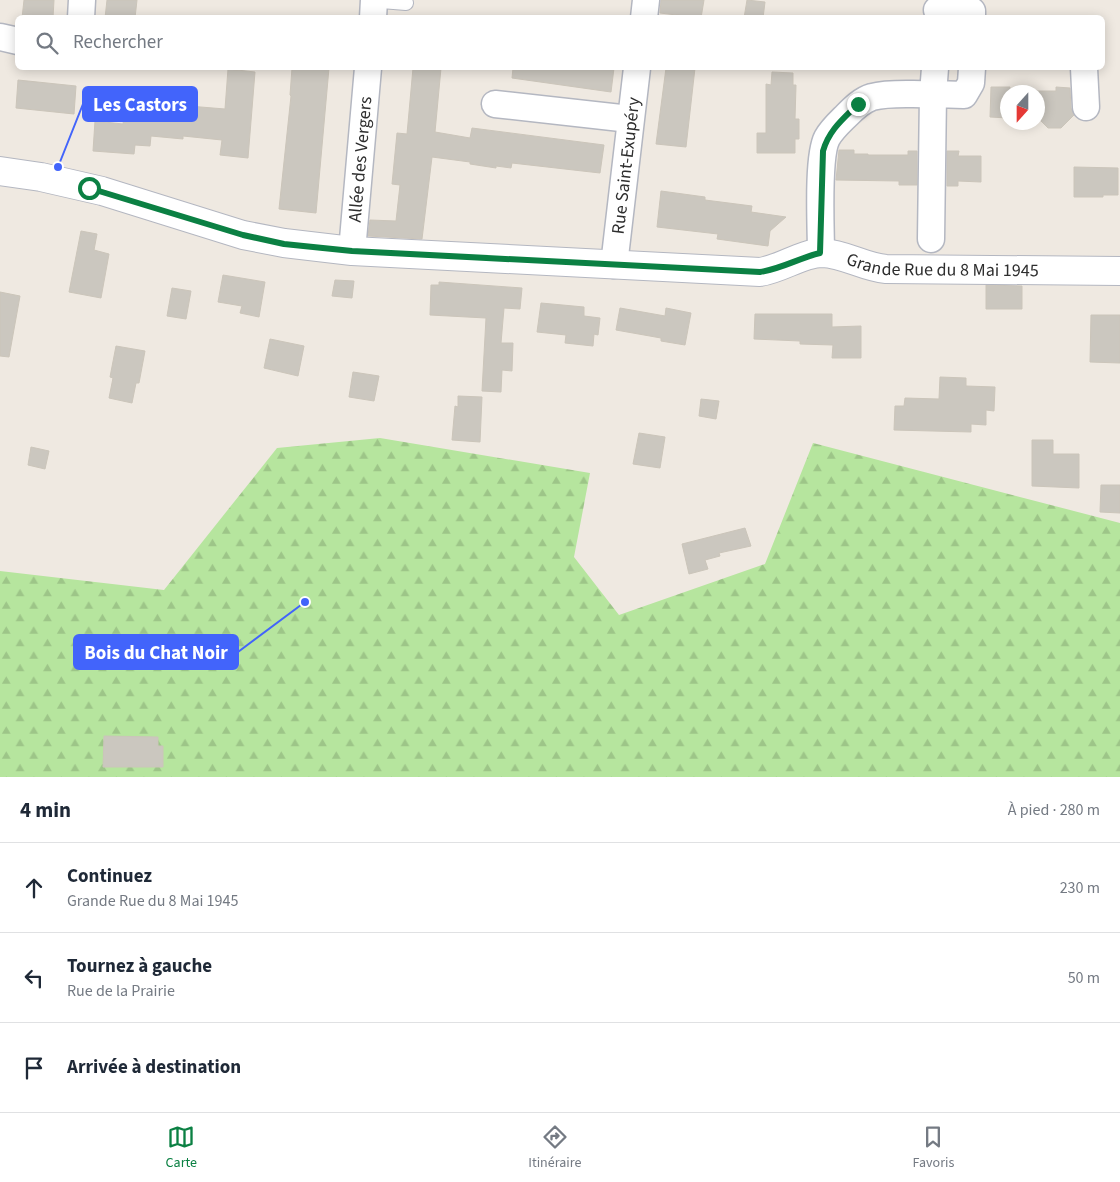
<!DOCTYPE html>
<html lang="fr">
<meta charset="utf-8">
<style>
body{margin:0;font-family:"Source Sans 3",sans-serif;background:#f2f2f3;color:#1f2937}
.compass{position:absolute;left:1000px;top:85px;width:45px;height:45px;border-radius:50%;background:#fff;box-shadow:0 2px 12px #0003;rotate:201deg}
.stop{position:absolute;width:15px;height:15px;margin:-11px;border:4px solid #0b8043;border-radius:50%;background:#fff}
.stop.end{background:#0b8043;border-color:#fff;box-shadow:0 1px 5px #0008}
.list{margin:0;padding:0;list-style:none}
h2{display:flex;justify-content:space-between;align-items:center;height:65px;margin:0;padding:0 20px;font-size:21px}
h2 small{font-size:16px;font-weight:400;color:#747a83}
.list li{display:grid;grid-template-columns:32px 1fr auto;gap:15px;align-items:center;box-sizing:border-box;height:90px;padding:0 20px;border-top:1px solid #e0e1e3}
.list b{display:block;font-size:19px;white-space:nowrap}
.list p{margin:0;font-size:16px;white-space:nowrap;color:#747a83}
.list em{font-size:16px;font-style:normal;color:#747a83}
.icon{flex:none;width:28px;height:28px;fill:none;stroke:currentColor;stroke-width:2;stroke-linecap:round;stroke-linejoin:round}
.map{position:relative;flex:none;width:1120px;height:777px;overflow:hidden}
.search{position:absolute;background:#fff;box-shadow:0 2px 12px #0003;left:15px;right:15px;top:15px;height:55px;display:flex;align-items:center;gap:12px;box-sizing:border-box;padding:0 18px;border-radius:8px;color:#747a83;font-size:19px}
.sheet{height:335px;background:#fff}
nav{display:flex;justify-content:space-around;align-items:center;box-sizing:border-box;height:70px;border-top:1px solid #e0e1e3;background:#fff;font-size:14px;color:#747a83}
nav a{display:grid;justify-items:center;gap:2px}
nav .on{color:#0b8043}
.map>svg:first-child{display:block}
.forest{fill:url(#forest-firs)}
.building{fill:#cbc7bf;stroke:#cbc5ba}
.lines{fill:none;stroke-linecap:round;stroke-linejoin:round}
.lane-casing{stroke:#b4b7c1;stroke-width:16}
.street-casing{stroke:#b4b7c1;stroke-width:29}
.secondary-casing{stroke:#b4b7c1;stroke-width:30}
.lane{stroke:#fff;stroke-width:14}
.street{stroke:#fff;stroke-width:26}
.secondary{stroke:#fff;stroke-width:28}
.route{stroke:#0b8043;stroke-width:6}
.labels{text-anchor:middle;stroke-width:5;stroke-linejoin:round;paint-order:stroke}
.street-label{font-size:18px;fill:#2e2e2e;stroke:#fff}
.leader{fill:none;stroke:#4264fb;stroke-width:2}
.callout-dot{fill:#4264fb;stroke:#fff;stroke-width:2}
.callout{fill:#4264fb;stroke:#4264fb;stroke-width:2}
.callout-label{font-size:19px;text-anchor:middle;font-weight:bold;fill:#fff}
</style>
<div class="map">
<svg width="1120" height="777" viewBox="0 0 1120 777">
<defs>
<pattern id="forest-firs" width="22" height="20" patternUnits="userSpaceOnUse" patternTransform="scale(1.25)"><rect width="22" height="20" fill="#b6e59e"/><path d="M5 1l3.5 6h-7zM16 11l3.5 6h-7z" fill="#9dc588"/></pattern>
</defs>
<rect width="100%" height="100%" fill="#efe9e1"/>
<!-- forest -->
<path class="forest" d="M 380,438 L 590,473 L 574,557 L 619,615 L 765,564 L 813,443 L 1120,523 L 1120,777 L 0,777 L 0,571 L 164,590 L 277,448 Z"/>
<!-- building -->
<path class="building" d="M 24,0 L 54,0 L 53,18 L 22,18 Z
M 107,0 L 137,0 L 135,18 L 105,18 Z
M 661,0 L 704,0 L 701,18 L 660,13 Z
M 747,0 L 765,2 L 763,18 L 744,18 Z
M 292,68 L 329,68 L 316,213 L 279,209 L 291,96 L 290,95 Z
M 413,68 L 441,68 L 435,132 L 470,138 L 472,128 L 604,145 L 600,173 L 512,163 L 511,168 L 496,166 L 496,168 L 470,164 L 470,162 L 432,157 L 422,239 L 368,236 L 370,220 L 396,221 L 400,185 L 392,184 L 397,133 L 407,134 Z
M 513,68 L 614,68 L 611,92 L 512,78 Z
M 666,68 L 695,68 L 686,147 L 656,144 Z
M 228,69 L 255,72 L 248,158 L 220,155 L 222,140 L 183,136 L 183,139 L 151,136 L 150,146 L 135,145 L 134,154 L 93,151 L 95,121 L 123,124 L 124,116 L 137,117 L 139,91 L 165,94 L 164,104 L 225,109 Z
M 772,72 L 793,73 L 793,85 L 796,85 L 795,119 L 799,119 L 799,139 L 795,139 L 795,153 L 757,153 L 757,133 L 766,133 L 766,84 L 771,85 Z
M 18,80 L 76,86 L 74,114 L 16,108 Z
M 991,87 L 1010,87 L 1010,91 L 1056,91 L 1056,87 L 1070,88 L 1071,108 L 1074,115 L 1061,128 L 1048,128 L 1041,121 L 1041,111 L 1038,111 L 1038,92 L 1008,92 L 1008,118 L 990,117 Z
M 839,150 L 854,150 L 854,154 L 868,154 L 868,155 L 908,155 L 908,151 L 917,151 L 917,185 L 899,185 L 899,181 L 836,180 Z
M 947,151 L 959,151 L 958,156 L 981,156 L 981,182 L 958,181 L 958,186 L 947,186 Z
M 1074,167 L 1118,168 L 1118,195 L 1103,195 L 1103,197 L 1074,197 Z
M 661,191 L 705,197 L 705,200 L 752,206 L 751,212 L 786,217 L 770,231 L 768,246 L 717,239 L 718,234 L 657,227 Z
M 81,231 L 97,234 L 94,250 L 109,254 L 101,298 L 69,292 Z
M 223,275 L 265,282 L 259,317 L 240,313 L 242,306 L 218,302 Z
M 335,280 L 354,281 L 352,298 L 332,296 Z
M 439,282 L 522,288 L 520,309 L 504,308 L 501,343 L 513,343 L 512,371 L 502,370 L 501,392 L 482,391 L 486,318 L 430,315 L 431,285 L 439,285 Z
M 986,285 L 1022,286 L 1022,309 L 986,309 Z
M 172,288 L 191,291 L 186,319 L 167,316 Z
M 0,292 L 20,296 L 9,357 L 0,356 Z
M 541,303 L 584,307 L 584,316 L 600,318 L 598,335 L 594,334 L 593,346 L 565,343 L 566,335 L 537,332 Z
M 620,308 L 665,316 L 666,308 L 691,313 L 685,345 L 661,341 L 661,338 L 616,330 Z
M 755,314 L 832,314 L 832,327 L 861,326 L 861,358 L 832,358 L 833,345 L 800,344 L 800,341 L 754,339 Z
M 1091,315 L 1120,315 L 1120,363 L 1090,362 Z
M 270,339 L 304,346 L 298,376 L 264,368 Z
M 116,346 L 145,351 L 139,383 L 136,383 L 132,403 L 109,398 L 113,378 L 110,377 Z
M 353,372 L 379,376 L 374,401 L 349,397 Z
M 940,377 L 966,378 L 966,386 L 995,387 L 994,411 L 986,410 L 986,425 L 971,424 L 971,432 L 894,430 L 895,406 L 904,406 L 905,398 L 939,399 Z
M 458,396 L 482,397 L 480,442 L 452,440 L 455,406 L 458,407 Z
M 701,399 L 719,401 L 716,419 L 699,416 Z
M 639,433 L 665,437 L 660,468 L 633,464 Z
M 1032,440 L 1053,440 L 1053,454 L 1079,454 L 1079,488 L 1032,486 Z
M 31,447 L 49,451 L 45,469 L 28,465 Z
M 1101,485 L 1120,485 L 1120,513 L 1100,512 Z
M 745,528 L 751,546 L 719,553 L 720,556 L 705,560 L 708,569 L 689,574 L 682,544 Z
M 104,736 L 158,737 L 158,746 L 163,746 L 163,767 L 103,767 Z"/>
<g class="lines">
<!-- lane casing -->
<g class="lane-casing">
<path id="lane" d="M 369,0 L 406,3"/>
</g>
<!-- street casing -->
<g class="street-casing">
<g id="street">
<path d="M 937,10 L 972,11 L 972,18"/>
<path d="M 81,18 L 82,0"/>
<path d="M 373,18 L 374,0"/>
<path d="M 644,18 L 646,0"/>
<path d="M 0,37 L 18,41"/>
<path d="M 1084,68 L 1086,107"/>
<path d="M 495,104 L 630,119"/>
<path d="M 931,239 L 933,94 L 964,95 L 971,83 L 972,68"/>
<path id="s1" d="M 352,251 L 368,68"/>
<path d="M 821,253 C 821,229 817,157 827,138 C 832,129 840,122 847,115 C 854,108 862,100 872,97 C 891,92 914,95 933,94 L 935,68"/>
<path id="s2" d="M 614,265 L 637,68"/>
</g>
</g>
<!-- secondary casing -->
<g class="secondary-casing">
<g id="secondary">
<path id="s3" d="M 0,171 L 41,177 L 102,191 L 243,235 L 284,243 L 352,251 L 760,272 C 781,269 802,253 822,253 C 846,254 863,267 886,269 L 1120,271"/>
</g>
</g>
<!-- lane -->
<use href="#lane" class="lane"/>
<!-- street -->
<use href="#street" class="street"/>
<!-- secondary -->
<use href="#secondary" class="secondary"/>
</g>
<g class="lines">
<!-- route -->
<path class="route" d="M 89,188 L 243,235 L 284,244 L 352,251 L 760,272 C 781,269 799,258 820,253 L 823,151 C 829,130 843,119 858,104"/>
</g>
<g class="labels">
<!-- street labels -->
<g class="street-label">
<text dy="6" stroke="none"><textPath href="#s1" startOffset="92">Allée des Vergers</textPath></text>
<text dy="6" stroke="none"><textPath href="#s2" startOffset="100">Rue Saint-Exupéry</textPath></text>
<text dy="6" stroke="none"><textPath href="#s3" startOffset="958">Grande Rue du 8 Mai 1945</textPath></text>
</g>
</g>
<!-- callouts -->
<path class="leader" d="M58 167L83 104M305 602L238 652"/>
<g class="callout-dot">
<circle cx="58" cy="167" r="5"/>
<circle cx="305" cy="602" r="5"/>
</g>
<g class="callout">
<rect x="83" y="87" width="114" height="34" rx="5"/>
<rect x="74" y="635" width="164" height="34" rx="5"/>
</g>
<g class="callout-label">
<text x="140" y="111">Les Castors</text>
<text x="156" y="659">Bois du Chat Noir</text>
</g>
</svg>
<svg class="compass" viewBox="-18 -18 36 36"><path d="M0-13l5 13h-10z" fill="#e53935"/><path d="M0 13l5-13h-10z" fill="#747a83"/></svg>
<div class="stop" style="left:89px;top:188px"></div>
<div class="stop end" style="left:858px;top:104px"></div>
<div class="search"><svg class="icon" aria-label="search" viewBox="0 0 24 24"><circle cx="10" cy="10" r="6"/><path d="M15 15l6 6"/></svg>Rechercher</div>
</div>
<section class="sheet">
<h2>4 min<small>À pied · 280 m</small></h2>
<ul class="list">
<li><svg class="icon" aria-label="ahead" viewBox="0 0 24 24"><path d="M12 20V5M6 11l6-6 6 6"/></svg><div><b>Continuez</b><p>Grande Rue du 8 Mai 1945</p></div><em>230 m</em></li>
<li><svg class="icon" aria-label="left" viewBox="0 0 24 24"><path d="M17 20v-9H6M10 6l-5 5 5 5"/></svg><div><b>Tournez à gauche</b><p>Rue de la Prairie</p></div><em>50 m</em></li>
<li><svg class="icon" aria-label="arrive" viewBox="0 0 24 24"><path d="M6 21V4h12l-3 4 3 4H6"/></svg><div><b>Arrivée à destination</b></div></li>
</ul>
</section>
<nav>
<a class="on"><svg class="icon" aria-label="map" viewBox="0 0 24 24"><path d="M3 6l6-2 6 2 6-2v14l-6 2-6-2-6 2zM9 4v14M15 6v14"/></svg>Carte</a>
<a><svg class="icon" aria-label="directions" viewBox="0 0 24 24"><path d="M12 3l9 9-9 9-9-9zM9 14v-3h6M13 9l2 2-2 2"/></svg>Itinéraire</a>
<a><svg class="icon" aria-label="saved" viewBox="0 0 24 24"><path d="M7 4h10v16l-5-4-5 4z"/></svg>Favoris</a>
</nav>
